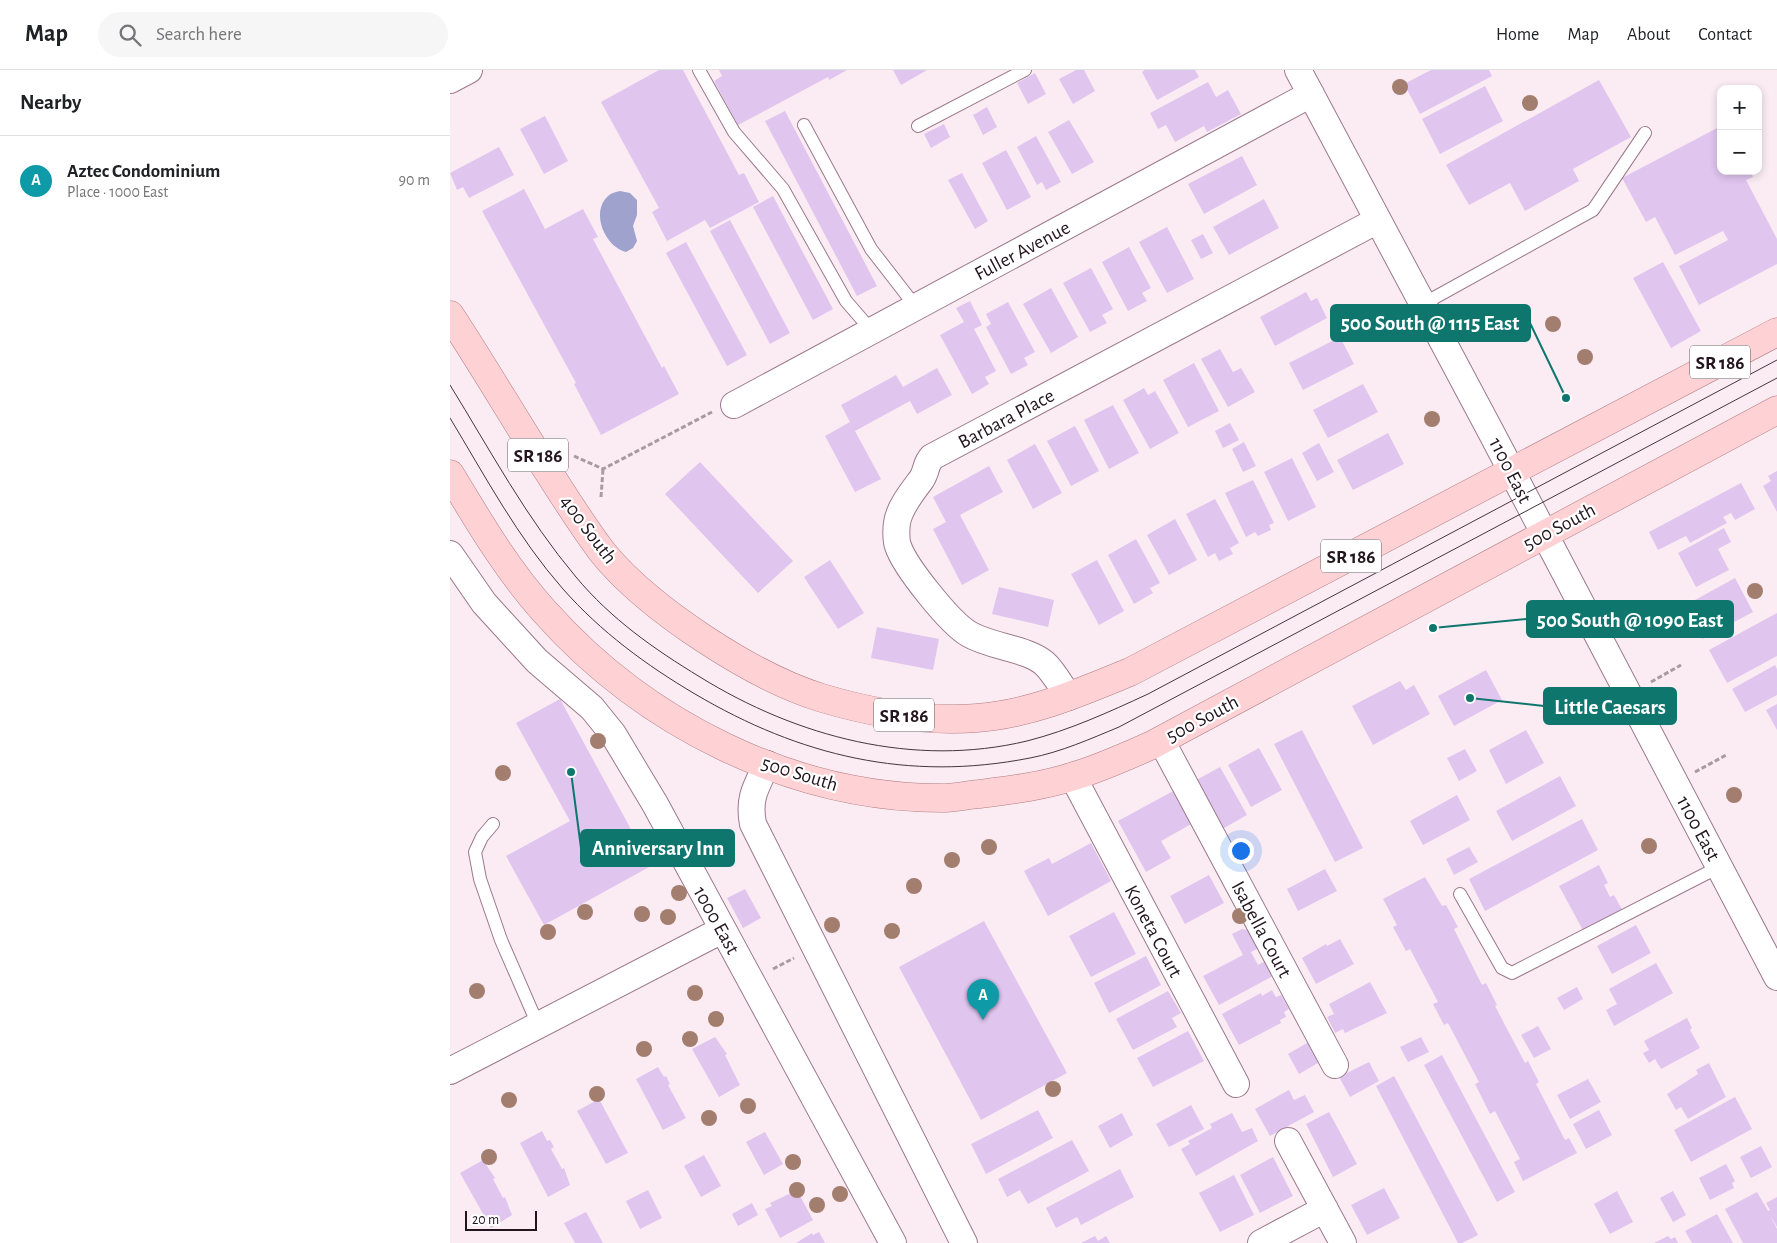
<!DOCTYPE html>
<meta charset="utf-8">
<style>
body{margin:0;font-family:"Alegreya Sans",sans-serif;background:#f6f6f6;color:#202124}
.controls{position:absolute;right:15px;top:15px;display:grid;overflow:hidden;border-radius:10px;box-shadow:0 2px 8px #0003}
.controls button{width:45px;height:45px;display:grid;place-items:center;padding:0;border:0;border-bottom:1px solid #e0e0e0;background:#fff;color:#202124;font:25px sans-serif}
.scale{position:absolute;left:15px;bottom:12px;width:72px;box-sizing:border-box;padding-left:5px;border:2px solid #22151d;border-top:0;font-size:14px;line-height:18px;white-space:nowrap;color:#22151d;-webkit-text-stroke:4px #fff;paint-order:stroke}
.you{position:absolute;left:790px;top:780px;width:18px;height:18px;margin:-12px;border:4px solid #fff;border-radius:50%;background:#1a73e8;box-shadow:0 0 0 8px #1a73e833}
.badge{display:grid;place-items:center;width:32px;height:32px;border-radius:50%;background:#7c3aed;color:#fff;font-size:16px;font-weight:700}
.pin{position:absolute;translate:-50% -41px;filter:drop-shadow(0 1px 2px #0008)}
.pin::after{content:'';position:absolute;top:26px;width:18px;height:15px;background:inherit;clip-path:polygon(0 0,100% 0,50% 100%)}
.list{margin:0;padding:0;list-style:none}
h2{display:flex;justify-content:space-between;align-items:center;height:65px;margin:0;padding:0 20px;font-size:21px}
h2 small{font-size:16px;font-weight:400;color:#757577}
.list li{display:grid;grid-template-columns:32px 1fr auto;gap:15px;align-items:center;box-sizing:border-box;height:90px;padding:0 20px;border-top:1px solid #e0e0e0}
.list b{display:block;font-size:19px;white-space:nowrap}
.list p{margin:0;font-size:16px;white-space:nowrap;color:#757577}
.list em{font-size:16px;font-style:normal;color:#757577}
.icon{flex:none;width:28px;height:28px;fill:none;stroke:currentColor;stroke-width:2;stroke-linecap:round;stroke-linejoin:round}
.map{position:relative;flex:none;width:1327px;height:1173px;overflow:hidden}
header{display:flex;align-items:center;gap:30px;box-sizing:border-box;height:70px;padding:0 25px;background:#fff;border-bottom:1px solid #e0e0e0}
header strong{font-size:24px}
nav{display:flex;gap:28px;margin-inline-start:auto;font-size:18px}
.search{width:350px;height:45px;background:#f6f6f6;display:flex;align-items:center;gap:12px;box-sizing:border-box;padding:0 18px;border-radius:28px;color:#757577;font-size:19px}
main{display:flex}
aside{flex:1;background:#fff}
.map>svg:first-child{display:block}
.water{fill:#a0a2ce}
.building{fill:#e0c5ef}
.lines{fill:none;stroke-linecap:round;stroke-linejoin:round}
.service-casing{stroke:#9b798b;stroke-width:14}
.minor-casing{stroke:#9b798b;stroke-width:28}
.primary-casing{stroke:#b07c81;stroke-width:29}
.path{stroke:#a99aa2;stroke-width:3;stroke-dasharray:5 2.5;stroke-linecap:butt}
.service{stroke:#fff;stroke-width:12}
.minor{stroke:#fff;stroke-width:26}
.primary{stroke:#fed1d4;stroke-width:28}
.tram{stroke:#43363e;stroke-width:1}
.tree{fill:#a37d6e}
.labels{text-anchor:middle;stroke-width:4.5;stroke-linejoin:round;paint-order:stroke}
.shield{fill:#fff;stroke:#645b61;stroke-width:1}
.shield-label{font-size:19px;font-weight:bold;fill:#22151d}
.street-label{font-size:20px;fill:#22151d;stroke:#fff}
.leader{fill:none;stroke:#0f766e;stroke-width:2}
.callout-dot{fill:#0f766e;stroke:#fff;stroke-width:2}
.callout{fill:#0f766e;stroke:#0f766e;stroke-width:2}
.callout-label{font-size:21px;text-anchor:middle;font-weight:bold;fill:#fff}
</style>
<header>
<strong>Map</strong>
<div class="search"><svg class="icon" aria-label="search" viewBox="0 0 24 24"><circle cx="10" cy="10" r="6"/><path d="M15 15l6 6"/></svg>Search here</div>
<nav><a>Home</a><a>Map</a><a>About</a><a>Contact</a></nav>
</header>
<main>
<aside>
<h2>Nearby<small></small></h2>
<ul class="list">
<li><span class="badge" style="background:#0f9aa8">A</span><div><b>Aztec Condominium</b><p>Place · 1000 East</p></div><em>90 m</em></li>
</ul>
</aside>
<div class="map">
<svg width="1327" height="1173" viewBox="0 0 1327 1173">
<rect width="100%" height="100%" fill="#fbecf4"/>
<!-- water -->
<path class="water" d="M 170,121 L 180,123 L 187,130 L 187,145 L 183,156 L 187,171 L 183,178 L 176,182 C 155,177 140,142 158,126 C 161,123 166,122 170,121 Z"/>
<!-- building -->
<path class="building" d="M 209,0 L 233,0 L 289,105 L 294,103 L 309,132 L 260,158 L 255,150 L 217,171 L 202,142 L 209,138 L 151,32 Z
M 269,0 L 397,0 L 379,10 L 378,7 L 288,55 L 264,11 L 272,6 Z
M 443,0 L 477,0 L 451,15 Z
M 626,0 L 634,0 L 645,21 L 623,34 L 609,9 Z
M 695,0 L 745,0 L 749,7 L 707,30 L 692,2 Z
M 981,0 L 1039,0 L 1042,6 L 970,44 L 954,14 Z
M 585,3 L 596,24 L 578,34 L 567,13 Z
M 1149,10 L 1181,67 L 1123,99 L 1129,111 L 1075,141 L 1060,113 L 1019,135 L 996,95 Z
M 758,12 L 766,27 L 778,20 L 791,44 L 757,62 L 754,56 L 725,72 L 716,55 L 708,59 L 700,43 Z
M 1035,16 L 1053,51 L 990,84 L 972,49 Z
M 537,37 L 547,57 L 533,65 L 523,45 Z
M 335,41 L 427,216 L 407,226 L 315,51 Z
M 95,46 L 118,91 L 94,104 L 70,59 Z
M 619,50 L 644,92 L 622,104 L 598,62 Z
M 494,54 L 500,67 L 481,78 L 474,64 Z
M 1271,56 L 1271,101 L 1300,101 L 1303,107 L 1296,110 L 1327,169 L 1327,194 L 1249,235 L 1229,196 L 1278,170 L 1273,161 L 1225,185 L 1205,147 L 1196,152 L 1172,108 Z
M 586,66 L 611,112 L 596,120 L 592,112 L 587,115 L 567,77 Z
M 49,77 L 64,105 L 19,128 L 13,117 L 7,120 L 0,103 Z
M 556,80 L 581,127 L 557,140 L 532,93 Z
M 792,86 L 807,115 L 754,144 L 738,114 Z
M 512,103 L 538,151 L 525,159 L 498,110 Z
M 74,119 L 95,159 L 133,139 L 148,167 L 143,169 L 212,298 L 214,296 L 229,324 L 151,365 L 124,314 L 126,313 L 32,141 Z
M 323,126 L 383,239 L 363,250 L 303,137 Z
M 814,129 L 829,158 L 779,185 L 763,157 Z
M 280,150 L 340,263 L 320,274 L 260,161 Z
M 717,157 L 744,209 L 717,223 L 689,172 Z
M 753,164 L 763,183 L 751,189 L 741,170 Z
M 236,172 L 297,285 L 277,296 L 216,183 Z
M 679,177 L 701,218 L 692,223 L 697,231 L 678,241 L 652,192 Z
M 1213,192 L 1251,261 L 1221,278 L 1183,208 Z
M 641,198 L 663,239 L 652,245 L 657,253 L 640,262 L 613,213 Z
M 601,218 L 628,267 L 601,283 L 573,234 Z
M 856,222 L 861,231 L 867,228 L 877,248 L 825,276 L 810,247 Z
M 520,231 L 532,255 L 524,259 L 546,301 L 535,307 L 539,314 L 522,324 L 490,265 L 514,252 L 506,238 Z
M 558,232 L 585,282 L 574,288 L 578,295 L 561,304 L 536,257 L 541,254 L 536,244 Z
M 890,267 L 904,294 L 853,320 L 839,293 Z
M 770,279 L 783,302 L 791,298 L 805,322 L 778,337 L 751,289 Z
M 744,293 L 769,341 L 738,357 L 713,310 Z
M 487,298 L 502,325 L 467,344 L 460,331 L 405,361 L 431,409 L 405,422 L 375,366 L 400,352 L 391,335 L 446,305 L 453,317 Z
M 913,314 L 928,342 L 878,368 L 863,340 Z
M 694,318 L 698,325 L 705,321 L 729,363 L 700,379 L 673,330 Z
M 663,335 L 689,383 L 659,399 L 634,350 Z
M 780,353 L 789,370 L 773,378 L 765,361 Z
M 625,356 L 649,401 L 621,416 L 597,371 Z
M 938,363 L 954,394 L 903,420 L 887,390 Z
M 794,372 L 806,396 L 793,402 L 782,379 Z
M 869,373 L 884,402 L 867,411 L 852,383 Z
M 585,374 L 612,423 L 583,439 L 557,390 Z
M 842,388 L 866,437 L 838,451 L 814,402 Z
M 250,392 L 343,491 L 308,523 L 215,424 Z
M 539,396 L 553,422 L 510,445 L 539,500 L 512,515 L 483,459 L 496,452 L 483,427 Z
M 1327,401 L 1327,442 L 1313,416 L 1321,411 L 1318,406 Z
M 803,410 L 824,453 L 819,455 L 821,460 L 808,466 L 805,462 L 796,467 L 775,423 Z
M 1291,413 L 1305,439 L 1285,450 L 1281,443 L 1273,447 L 1277,453 L 1240,473 L 1236,466 L 1208,480 L 1199,462 Z
M 765,429 L 789,473 L 780,478 L 783,484 L 769,491 L 765,483 L 758,487 L 736,444 Z
M 725,449 L 747,490 L 719,505 L 697,465 Z
M 1274,458 L 1281,472 L 1268,479 L 1279,500 L 1246,517 L 1228,483 Z
M 686,469 L 710,513 L 700,518 L 703,523 L 684,534 L 658,485 Z
M 380,490 L 414,543 L 388,559 L 354,507 Z
M 647,490 L 674,541 L 649,555 L 621,504 Z
M 1285,508 L 1303,542 L 1252,569 L 1234,536 Z
M 549,517 L 604,530 L 598,557 L 542,544 Z
M 1327,543 L 1327,586 L 1277,613 L 1259,580 Z
M 427,557 L 489,569 L 483,600 L 421,588 Z
M 1325,595 L 1327,599 L 1327,625 L 1295,642 L 1282,619 Z
M 1036,600 L 1052,630 L 1004,656 L 988,626 Z
M 950,611 L 956,620 L 964,615 L 980,644 L 923,675 L 902,636 Z
M 110,629 L 201,796 L 94,855 L 56,786 L 120,751 L 66,653 Z
M 1327,634 L 1327,660 L 1316,640 Z
M 852,660 L 913,778 L 885,792 L 824,674 Z
M 1076,660 L 1094,693 L 1056,714 L 1039,680 Z
M 809,678 L 832,720 L 801,737 L 778,695 Z
M 1015,679 L 1027,701 L 1009,711 L 997,688 Z
M 770,697 L 797,745 L 767,762 L 741,713 Z
M 1110,706 L 1126,736 L 1062,771 L 1046,741 Z
M 725,720 L 743,753 L 711,771 L 721,788 L 696,802 L 668,751 Z
M 1007,725 L 1020,750 L 973,775 L 960,751 Z
M 1132,749 L 1148,780 L 1035,841 L 1019,809 Z
M 641,773 L 661,811 L 598,846 L 574,801 L 599,788 L 602,794 Z
M 1019,777 L 1028,792 L 1004,805 L 996,789 Z
M 1149,795 L 1158,813 L 1154,815 L 1160,827 L 1164,825 L 1174,843 L 1135,864 L 1109,816 Z
M 875,799 L 887,821 L 848,841 L 837,819 Z
M 759,805 L 774,833 L 735,854 L 720,826 Z
M 975,807 L 992,836 L 996,835 L 1008,857 L 1004,859 L 1032,915 L 1036,913 L 1047,935 L 1045,936 L 1075,993 L 1078,991 L 1089,1012 L 1086,1014 L 1115,1070 L 1119,1068 L 1127,1083 L 1073,1111 L 1064,1092 L 1070,1089 L 1045,1041 L 1040,1044 L 1025,1014 L 1029,1012 L 998,953 L 994,955 L 983,934 L 988,932 L 960,879 L 956,881 L 943,857 L 947,855 L 933,829 Z
M 295,819 L 311,848 L 293,858 L 277,828 Z
M 664,842 L 686,884 L 641,907 L 619,866 Z
M 534,851 L 617,1003 L 531,1050 L 449,897 Z
M 1186,855 L 1201,883 L 1162,904 L 1147,876 Z
M 792,859 L 802,861 L 811,877 L 801,882 L 808,895 L 815,891 L 823,906 L 769,935 L 753,906 L 793,885 L 782,864 Z
M 890,869 L 904,894 L 866,914 L 852,888 L 876,874 L 877,876 Z
M 696,886 L 711,915 L 659,943 L 644,913 Z
M 1206,893 L 1223,923 L 1164,956 L 1156,940 L 1167,934 L 1159,919 Z
M 920,912 L 937,943 L 895,963 L 893,959 L 885,963 L 877,947 L 884,944 L 879,934 Z
M 1127,917 L 1133,929 L 1114,940 L 1107,928 Z
M 822,920 L 826,927 L 831,925 L 839,939 L 834,942 L 836,947 L 830,950 L 831,953 L 789,975 L 772,944 L 811,923 L 812,926 Z
M 718,921 L 731,943 L 722,948 L 727,957 L 683,980 L 666,949 Z
M 1237,948 L 1242,958 L 1240,960 L 1250,978 L 1211,999 L 1205,989 L 1199,993 L 1193,983 L 1199,980 L 1194,971 Z
M 1088,956 L 1101,979 L 1084,988 L 1071,965 Z
M 738,961 L 754,991 L 703,1017 L 687,988 Z
M 265,967 L 277,984 L 275,985 L 290,1015 L 269,1027 L 242,979 Z
M 971,967 L 979,982 L 958,992 L 950,977 Z
M 864,969 L 875,989 L 849,1004 L 838,984 Z
M 992,985 L 1065,1122 L 1047,1132 L 974,995 Z
M 919,992 L 929,1011 L 900,1027 L 889,1007 Z
M 1259,993 L 1276,1027 L 1238,1049 L 1231,1037 L 1226,1040 L 1217,1024 L 1248,1004 L 1246,1000 Z
M 208,997 L 214,1007 L 216,1006 L 220,1014 L 218,1015 L 236,1048 L 213,1060 L 186,1009 Z
M 944,1006 L 1028,1165 L 1012,1173 L 1008,1173 L 926,1016 Z
M 1138,1009 L 1151,1032 L 1120,1049 L 1107,1025 Z
M 839,1020 L 844,1030 L 855,1025 L 864,1042 L 820,1066 L 805,1039 Z
M 1285,1027 L 1302,1059 L 1241,1092 L 1224,1060 Z
M 149,1029 L 178,1083 L 156,1094 L 127,1041 Z
M 741,1035 L 754,1059 L 719,1077 L 706,1054 Z
M 588,1040 L 603,1068 L 536,1104 L 521,1074 Z
M 1149,1040 L 1162,1065 L 1136,1079 L 1123,1054 Z
M 879,1042 L 907,1094 L 883,1107 L 856,1054 Z
M 672,1043 L 683,1065 L 660,1078 L 648,1056 Z
M 782,1043 L 792,1062 L 802,1058 L 808,1071 L 746,1106 L 731,1079 L 740,1074 L 738,1071 L 762,1058 L 760,1054 Z
M 92,1061 L 97,1071 L 100,1070 L 104,1077 L 101,1079 L 112,1099 L 114,1098 L 120,1115 L 98,1127 L 70,1073 Z
M 315,1062 L 333,1094 L 314,1105 L 296,1072 Z
M 622,1070 L 639,1101 L 578,1134 L 570,1120 L 557,1127 L 548,1109 Z
M 1311,1076 L 1322,1097 L 1301,1108 L 1290,1087 Z
M 254,1085 L 271,1116 L 251,1127 L 234,1096 Z
M 823,1087 L 843,1126 L 810,1143 L 790,1105 Z
M 33,1090 L 45,1108 L 43,1109 L 53,1128 L 55,1127 L 62,1145 L 41,1158 L 10,1103 Z
M 1276,1094 L 1285,1111 L 1282,1113 L 1284,1118 L 1260,1130 L 1249,1108 Z
M 670,1099 L 684,1127 L 631,1155 L 627,1147 L 606,1158 L 596,1138 Z
M 784,1105 L 804,1145 L 770,1162 L 749,1123 Z
M 934,1118 L 950,1148 L 917,1165 L 901,1135 Z
M 198,1120 L 212,1148 L 190,1159 L 176,1131 Z
M 1167,1121 L 1183,1152 L 1160,1164 L 1144,1134 Z
M 1223,1121 L 1236,1145 L 1223,1152 L 1210,1128 Z
M 343,1122 L 346,1128 L 350,1126 L 363,1150 L 330,1168 L 315,1139 L 322,1136 L 320,1133 Z
M 1307,1122 L 1318,1141 L 1320,1140 L 1316,1133 L 1327,1127 L 1327,1157 L 1320,1145 L 1327,1159 L 1327,1173 L 1293,1173 L 1275,1139 Z
M 302,1133 L 308,1145 L 288,1156 L 282,1144 Z
M 136,1142 L 153,1173 L 125,1173 L 114,1153 Z
M 1267,1144 L 1283,1173 L 1242,1173 L 1235,1161 Z
M 369,1162 L 375,1173 L 346,1173 L 362,1163 L 363,1165 Z
M 645,1166 L 648,1171 L 656,1166 L 660,1173 L 631,1173 Z
M 1218,1166 L 1221,1169 L 1225,1167 L 1228,1173 L 1204,1173 Z"/>
<g class="lines">
<!-- service casing -->
<g class="service-casing">
<path id="service" d="M 249,0 L 284,62 L 333,119 L 396,231 L 422,261
M 354,55 L 421,179 L 466,237
M 468,56 L 575,0
M 973,234 L 1143,140 L 1195,63
M 43,754 L 32,767 L 25,782 L 30,809 L 51,870 L 88,955
M 1010,824 L 1052,898 L 1062,903 L 1269,797"/>
</g>
<!-- minor casing -->
<g class="minor-casing">
<path id="minor" d="M 848,0 L 1041,362 L 1327,907
M 0,10 L 19,0
M 284,335 L 861,24
M 0,484 L 34,533 L 87,591 L 142,638 L 163,664 L 205,734 L 443,1173
M 619,627 C 611,616 604,602 594,593 C 576,578 541,577 519,564 C 500,553 455,497 448,476 C 446,471 446,459 447,453 C 449,438 462,422 471,410 C 477,402 475,394 482,387 L 928,150
M 711,670 L 885,995
M 317,694 C 306,717 298,728 303,754 L 514,1173
M 623,707 L 786,1014
M 0,1001 L 272,860
M 838,1071 L 893,1173
M 811,1173 L 875,1139"/>
</g>
<!-- primary casing -->
<g class="primary-casing">
<path id="primary" d="M 0,245 C 32,294 61,343 92,392 C 112,423 131,454 153,483 C 199,539 303,607 372,628 C 422,643 475,652 527,648 C 581,644 631,622 680,602 L 1327,262
M 0,404 C 29,452 57,500 95,542 C 194,653 341,728 492,728 C 504,728 517,725 529,724 C 561,720 594,716 624,706 C 651,698 677,686 702,675 L 1327,340"/>
</g>
<!-- path -->
<path class="path" d="M 124,386 L 153,399 L 262,342
M 151,427 L 153,399
M 1201,612 L 1231,595
M 1245,702 L 1278,684
M 323,899 L 344,888"/>
<!-- service -->
<use href="#service" class="service"/>
<!-- minor -->
<use href="#minor" class="minor"/>
<!-- primary -->
<use href="#primary" class="primary"/>
<!-- tram -->
<path class="tram" d="M 0,315 C 40,380 77,449 126,507 C 161,549 204,579 250,607 C 347,667 464,698 577,671 C 620,660 659,642 698,624 L 1327,290
M 0,348 C 35,406 68,468 113,519 C 151,562 196,595 245,624 C 350,686 458,712 580,688 C 611,682 640,669 669,657 L 1327,308"/>
</g>
<!-- trees -->
<g class="tree">
<circle cx="950" cy="17" r="8"/>
<circle cx="1080" cy="33" r="8"/>
<circle cx="1103" cy="254" r="8"/>
<circle cx="1135" cy="287" r="8"/>
<circle cx="982" cy="349" r="8"/>
<circle cx="1305" cy="521" r="8"/>
<circle cx="148" cy="671" r="8"/>
<circle cx="53" cy="703" r="8"/>
<circle cx="1284" cy="725" r="8"/>
<circle cx="1199" cy="776" r="8"/>
<circle cx="539" cy="777" r="8"/>
<circle cx="502" cy="790" r="8"/>
<circle cx="464" cy="816" r="8"/>
<circle cx="229" cy="823" r="8"/>
<circle cx="135" cy="842" r="8"/>
<circle cx="192" cy="844" r="8"/>
<circle cx="790" cy="846" r="8"/>
<circle cx="218" cy="847" r="8"/>
<circle cx="382" cy="855" r="8"/>
<circle cx="442" cy="861" r="8"/>
<circle cx="98" cy="862" r="8"/>
<circle cx="27" cy="921" r="8"/>
<circle cx="245" cy="923" r="8"/>
<circle cx="266" cy="949" r="8"/>
<circle cx="240" cy="969" r="8"/>
<circle cx="194" cy="979" r="8"/>
<circle cx="603" cy="1019" r="8"/>
<circle cx="147" cy="1024" r="8"/>
<circle cx="59" cy="1030" r="8"/>
<circle cx="298" cy="1036" r="8"/>
<circle cx="259" cy="1048" r="8"/>
<circle cx="39" cy="1087" r="8"/>
<circle cx="343" cy="1092" r="8"/>
<circle cx="347" cy="1120" r="8"/>
<circle cx="390" cy="1124" r="8"/>
<circle cx="367" cy="1135" r="8"/>
</g>
<g class="labels">
<!-- shield labels -->
<g class="shield">
<rect x="1240" y="275.5" width="60" height="33" rx="4"/>
<rect x="58" y="368.5" width="60" height="33" rx="4"/>
<rect x="871" y="469.5" width="60" height="33" rx="4"/>
<rect x="424" y="628.5" width="60" height="33" rx="4"/>
</g>
<g class="shield-label">
<text x="1270" y="299">SR 186</text>
<text x="88" y="392">SR 186</text>
<text x="901" y="493">SR 186</text>
<text x="454" y="652">SR 186</text>
</g>
<!-- street labels -->
<g class="street-label">
<text transform="translate(572 180) rotate(-28)" y="7">Fuller Avenue</text>
<text transform="translate(556 348) rotate(-28)" y="7">Barbara Place</text>
<text transform="translate(1061 400) rotate(63)" y="7">1100 East</text>
<text transform="translate(1109 456) rotate(-28)" y="7">500 South</text>
<text transform="translate(139 459) rotate(53)" y="7">400 South</text>
<text transform="translate(752 648) rotate(-28)" y="7">500 South</text>
<text transform="translate(350 703) rotate(17)" y="7">500 South</text>
<text transform="translate(1249 758) rotate(62)" y="7">1100 East</text>
<text transform="translate(267 850) rotate(61)" y="7">1000 East</text>
<text transform="translate(812 859) rotate(62)" y="7">Isabella Court</text>
<text transform="translate(704 861) rotate(62)" y="7">Koneta Court</text>
</g>
</g>
<!-- callouts -->
<path class="leader" d="M1116 328L1080 253M983 558L1077 549M1020 628L1094 636M121 702L131 778"/>
<g class="callout-dot">
<circle cx="1116" cy="328" r="5"/>
<circle cx="983" cy="558" r="5"/>
<circle cx="1020" cy="628" r="5"/>
<circle cx="121" cy="702" r="5"/>
</g>
<g class="callout">
<rect x="881" y="235" width="199" height="36" rx="5"/>
<rect x="1077" y="531" width="206" height="36" rx="5"/>
<rect x="1094" y="618" width="132" height="36" rx="5"/>
<rect x="131" y="760" width="153" height="36" rx="5"/>
</g>
<g class="callout-label">
<text x="980" y="260">500 South @ 1115 East</text>
<text x="1180" y="557">500 South @ 1090 East</text>
<text x="1160" y="644">Little Caesars</text>
<text x="208" y="785">Anniversary Inn</text>
</g>
</svg>
<div class="controls">
<button>+</button>
<button>−</button>
</div>
<div class="scale">20 m</div>
<div class="you"></div>
<div class="pin badge" style="left:533px;top:950px;background:#0f9aa8">A</div>
</div>
</main>
